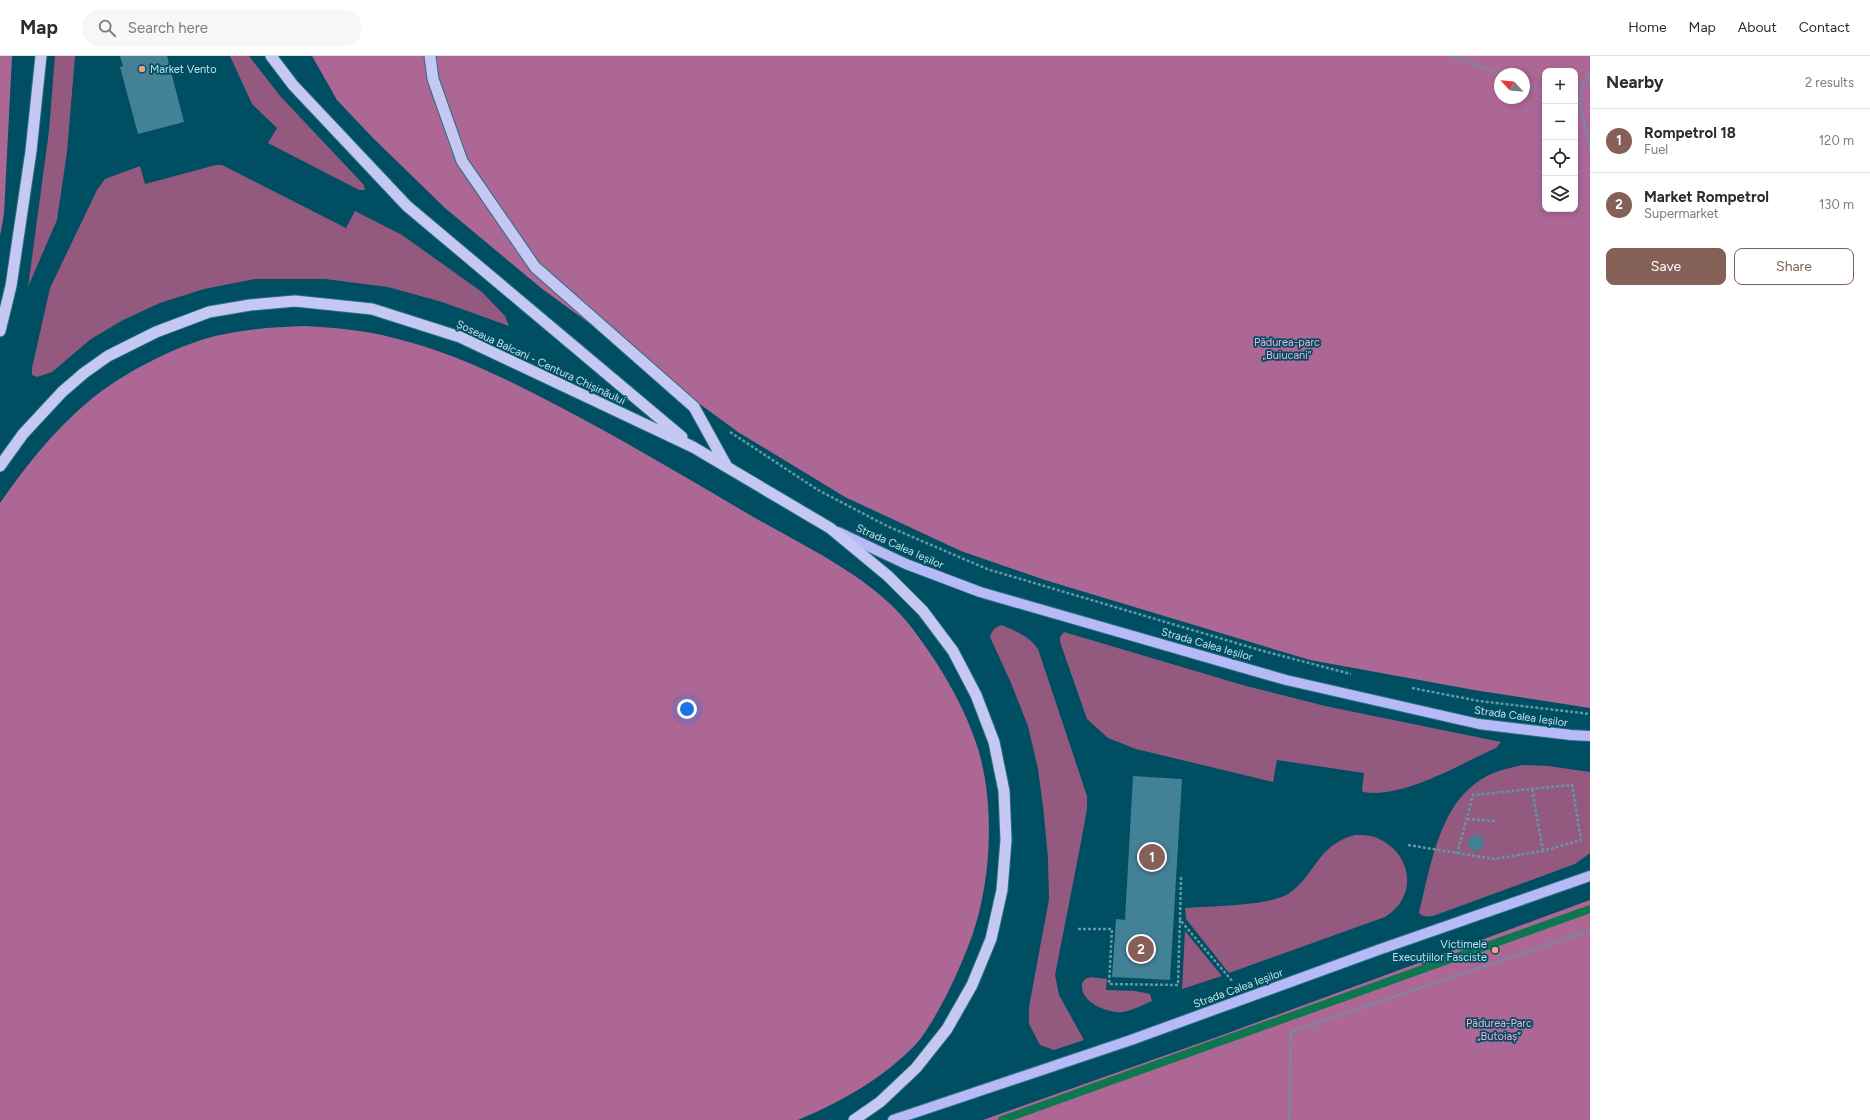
<!DOCTYPE html>
<meta charset="utf-8">
<style>
body{margin:0;font-family:Figtree,sans-serif;background:#f7f7f7;color:#2b2b33}
.controls{position:absolute;right:12px;top:12px;display:grid;overflow:hidden;border-radius:8px;box-shadow:0 2px 6px #0003}
.controls button{width:36px;height:36px;display:grid;place-items:center;padding:0;border:0;border-bottom:1px solid #e1e1e2;background:#fff;color:#2b2b33;font:20px sans-serif}
.compass{position:absolute;left:1494px;top:12px;width:36px;height:36px;border-radius:50%;background:#fff;box-shadow:0 2px 6px #0003;rotate:296deg}
.you{position:absolute;left:687px;top:653px;width:14px;height:14px;margin:-10px;border:3px solid #fff;border-radius:50%;background:#1a73e8;box-shadow:0 0 0 6px #1a73e833}
.badge{display:grid;place-items:center;width:26px;height:26px;border-radius:50%;background:#856056;color:#fff;font-size:13px;font-weight:700}
.pin{position:absolute;translate:-50% -50%;border:2px solid #fff;box-shadow:0 1px 4px #0006}
.list{margin:0;padding:0;list-style:none}
h2{display:flex;justify-content:space-between;align-items:center;height:52px;margin:0;padding:0 16px;font-size:17px}
h2 small{font-size:13px;font-weight:400;color:#7c7c81}
.list li{display:grid;grid-template-columns:26px 1fr auto;gap:12px;align-items:center;box-sizing:border-box;height:64px;padding:0 16px;border-top:1px solid #e1e1e2}
.list b{display:block;font-size:15px;white-space:nowrap}
.list p{margin:0;font-size:13px;white-space:nowrap;color:#7c7c81}
.list em{font-size:13px;font-style:normal;color:#7c7c81}
.actions{display:flex;gap:8px;padding:12px 16px}
.actions a{flex:1;padding:9px 0;border:1px solid #856056;border-radius:8px;text-align:center;font-size:14px;color:#856056}
.actions .main{background:#856056;color:#fff}
.icon{flex:none;width:22px;height:22px;fill:none;stroke:currentColor;stroke-width:2;stroke-linecap:round;stroke-linejoin:round}
.map{position:relative;flex:none;width:1590px;height:1064px;overflow:hidden}
header{display:flex;align-items:center;gap:24px;box-sizing:border-box;height:56px;padding:0 20px;background:#fff;border-bottom:1px solid #e1e1e2}
header strong{font-size:19px}
nav{display:flex;gap:22px;margin-inline-start:auto;font-size:14px}
.search{width:280px;height:36px;background:#f7f7f7;display:flex;align-items:center;gap:10px;box-sizing:border-box;padding:0 14px;border-radius:22px;color:#7c7c81;font-size:15px}
main{display:flex}
aside{flex:1;background:#fff}
.map>svg:first-child{display:block}
.green{fill:#94597f}
.forest{fill:#ad6795;fill-rule:evenodd}
.lines{fill:none;stroke-linecap:round;stroke-linejoin:round}
.stream{stroke:#0d7750;stroke-width:8}
.building{fill:#428196}
.primary-casing{stroke:#2b6e80;stroke-width:12}
.trunk-casing{stroke:#2b6e80;stroke-width:13}
.path{stroke:#6197a6;stroke-width:2.5;stroke-dasharray:3 2;stroke-linecap:butt}
.primary{stroke:#b6baf6;stroke-width:10}
.trunk{stroke:#c4c8f2;stroke-width:11}
.poi-dot{fill:#f2a081;stroke:#004e61;stroke-width:1.5}
.labels{text-anchor:middle;stroke-width:3.5;stroke-linejoin:round;paint-order:stroke}
.poi-label{font-size:11px;fill:#c2e1ec;stroke:#004e61;text-anchor:start}
.park-label{font-size:11px;fill:#f8aadb;stroke:#004e61}
.street-label{font-size:11px;fill:#c2e1ec;stroke:#004e61}
</style>
<header>
<strong>Map</strong>
<div class="search"><svg class="icon" aria-label="search" viewBox="0 0 24 24"><circle cx="10" cy="10" r="6"/><path d="M15 15l6 6"/></svg>Search here</div>
<nav><a>Home</a><a>Map</a><a>About</a><a>Contact</a></nav>
</header>
<main>
<div class="map">
<svg width="1590" height="1064" viewBox="0 0 1590 1064">
<rect width="100%" height="100%" fill="#004e61"/>
<!-- green -->
<path class="green" d="M 55,0 L 75,0 L 67,96 L 57,164 L 28,231 L 49,75 Z
M 230,0 L 249,0 L 281,41 L 364,129 L 365,134 L 359,134 L 268,87 L 277,72 L 252,48 Z
M 216,109 L 222,109 L 346,172 L 355,155 L 402,179 L 482,236 L 505,260 L 509,270 L 442,246 L 388,231 L 325,223 L 255,223 L 204,233 L 160,247 L 123,264 L 91,283 L 52,316 L 37,321 L 32,319 L 32,312 L 50,232 L 97,134 L 105,123 L 140,110 L 145,128 Z
M 1002,569 C 1017,576 1029,580 1038,593 L 1087,740 L 1087,752 L 1082,781 L 1055,919 L 1059,939 L 1084,984 L 1054,994 L 1040,989 L 1029,968 L 1029,951 L 1049,843 L 1048,802 L 1043,750 L 1038,713 L 1028,670 L 1011,627 L 990,581 C 992,574 995,571 1002,569 Z
M 1064,576 L 1246,630 L 1325,650 L 1501,686 L 1496,692 C 1460,708 1403,743 1363,736 L 1362,734 L 1364,717 L 1277,704 L 1273,726 L 1136,693 L 1108,682 L 1087,663 L 1060,586 L 1060,581 Z
M 1522,709 L 1548,710 L 1590,716 L 1590,797 L 1575,808 L 1433,860 C 1427,861 1424,861 1419,857 C 1431,810 1439,745 1487,720 C 1498,714 1510,712 1522,709 Z
M 1355,779 C 1362,779 1371,779 1377,782 C 1412,797 1419,840 1385,861 L 1229,917 L 1186,863 L 1185,852 C 1209,850 1269,850 1288,838 C 1315,821 1316,789 1355,779 Z
M 1185,875 L 1222,920 L 1182,933 Z
M 1090,921 L 1107,923 L 1106,934 L 1135,935 L 1150,938 L 1152,945 C 1142,949 1126,958 1116,956 C 1103,954 1084,947 1082,932 C 1082,925 1083,924 1090,921 Z"/>
<!-- forest -->
<path class="forest" d="M 0,0 L 12,0 L 4,158 L 0,180 Z
M 312,0 L 1590,0 L 1590,652 L 1474,634 L 1310,604 L 1045,524 L 961,495 L 845,441 L 738,376 L 541,232 L 445,152 L 372,81 L 337,44 ZM 1545,15 L 1575,15 L 1575,153 L 1545,153 ZM 1500,18 L 1524,18 L 1524,42 L 1500,42 Z
M 305,270 C 335,272 365,274 394,282 C 452,296 507,323 560,351 C 625,385 687,422 750,459 C 805,491 873,521 912,572 C 940,609 966,652 979,696 C 995,752 991,826 972,880 C 961,910 948,939 931,967 C 926,974 922,982 916,988 C 884,1022 841,1046 798,1064 L 0,1064 L 0,447 C 25,411 55,373 89,345 C 123,317 173,291 215,280 C 245,273 275,271 305,270 Z
M 1590,844 L 1590,1064 L 983,1064 L 1217,981 Z"/>
<g class="lines">
<!-- stream -->
<path class="stream" d="M 1002,1064 L 1590,853"/>
</g>
<!-- building -->
<path class="building" d="M 120,0 L 167,0 L 184,66 L 138,78 L 120,11 L 123,10 Z
M 1133,720 L 1182,723 L 1170,924 L 1112,921 L 1116,863 L 1125,864 Z
M1468 787a8 8 0 1 1 16 0a8 8 0 1 1-16 0Z"/>
<g class="lines">
<!-- primary casing -->
<g class="primary-casing">
<path id="primary" d="M 838,476 L 906,508 L 980,536 L 1286,624 L 1479,668 L 1571,679 L 1590,680
M 893,1064 L 1131,984 L 1378,894 L 1590,820"/>
</g>
<!-- trunk casing -->
<g class="trunk-casing">
<path id="trunk" d="M 271,0 L 293,29 L 407,150 L 682,381
M 430,0 L 433,23 L 462,105 L 535,211 L 694,351 L 726,409
M 0,275 L 11,230 L 31,95 L 41,0
M 0,410 L 23,378 L 62,336 L 84,317 L 108,300 L 156,276 L 209,256 L 250,249 L 295,245 L 372,253 L 460,281 L 693,391 L 830,472 L 888,520 L 923,555 L 953,595 L 976,639 L 994,686 L 1004,735 L 1006,784 L 1002,834 L 991,883 L 972,929 L 947,973 L 916,1012 L 880,1046 L 854,1064"/>
</g>
<!-- path -->
<path class="path" d="M 1453,0 L 1500,18
M 1524,28 L 1545,36
M 1575,48 L 1580,49 L 1590,91
M 1580,49 L 1582,31 L 1590,17
M 730,376 L 818,434 L 887,470 L 987,513 L 1263,595 L 1351,618
M 1412,632 L 1479,645 L 1590,658
M 1532,733 L 1543,795
M 1467,763 L 1495,765
M 1408,789 L 1494,803 L 1543,795 L 1581,784 L 1572,729 L 1473,739 L 1457,798
M 1181,821 L 1180,864 L 1233,926
M 1078,873 L 1112,873 L 1109,928 L 1178,929 L 1180,864
M 1289,1064 L 1291,976 L 1590,874"/>
<!-- primary -->
<use href="#primary" class="primary"/>
<!-- trunk -->
<use href="#trunk" class="trunk"/>
</g>
<!-- markers -->
<g class="poi-dot">
<circle cx="142" cy="13" r="4"/>
<circle cx="1495" cy="894" r="4"/>
</g>
<g class="labels">
<!-- poi labels -->
<g class="poi-label">
<text x="150" y="17">Market Vento</text>
<text x="1487" y="892" text-anchor="end">Victimele<tspan x="1487" dy="13">Execuțiilor Fasciste</tspan></text>
</g>
<!-- park labels -->
<g class="park-label">
<text x="1287" y="290">Pădurea-parc<tspan x="1287" dy="13">„Buiucani”</tspan></text>
<text x="1499" y="971">Pădurea-Parc<tspan x="1499" dy="13">„Butoiaș”</tspan></text>
</g>
<!-- street labels -->
<g class="street-label">
<text transform="translate(541 306) rotate(25)" y="4">Șoseaua Balcani - Centura Chișinăului</text>
<text transform="translate(900 490) rotate(24)" y="4">Strada Calea Ieșilor</text>
<text transform="translate(1207 588) rotate(16)" y="4">Strada Calea Ieșilor</text>
<text transform="translate(1521 660) rotate(8)" y="4">Strada Calea Ieșilor</text>
<text transform="translate(1238 932) rotate(-20)" y="4">Strada Calea Ieșilor</text>
</g>
</g>
</svg>
<div class="controls">
<button>+</button>
<button>−</button>
<button><svg class="icon" aria-label="locate" viewBox="0 0 24 24"><circle cx="12" cy="12" r="6"/><path d="M12 2v4M12 18v4M2 12h4M18 12h4"/></svg></button>
<button><svg class="icon" aria-label="layers" viewBox="0 0 24 24"><path d="M12 4l9 5-9 5-9-5zM3 14l9 5 9-5"/></svg></button>
</div>
<svg class="compass" viewBox="-18 -18 36 36"><path d="M0-13l5 13h-10z" fill="#e53935"/><path d="M0 13l5-13h-10z" fill="#7c7c81"/></svg>
<div class="you"></div>
<div class="pin badge" style="left:1152px;top:801px">1</div>
<div class="pin badge" style="left:1141px;top:893px">2</div>
</div>
<aside>
<h2>Nearby<small>2 results</small></h2>
<ul class="list">
<li><span class="badge">1</span><div><b>Rompetrol 18</b><p>Fuel</p></div><em>120 m</em></li>
<li><span class="badge">2</span><div><b>Market Rompetrol</b><p>Supermarket</p></div><em>130 m</em></li>
</ul>
<div class="actions"><a class="main">Save</a><a>Share</a></div>
</aside>
</main>
